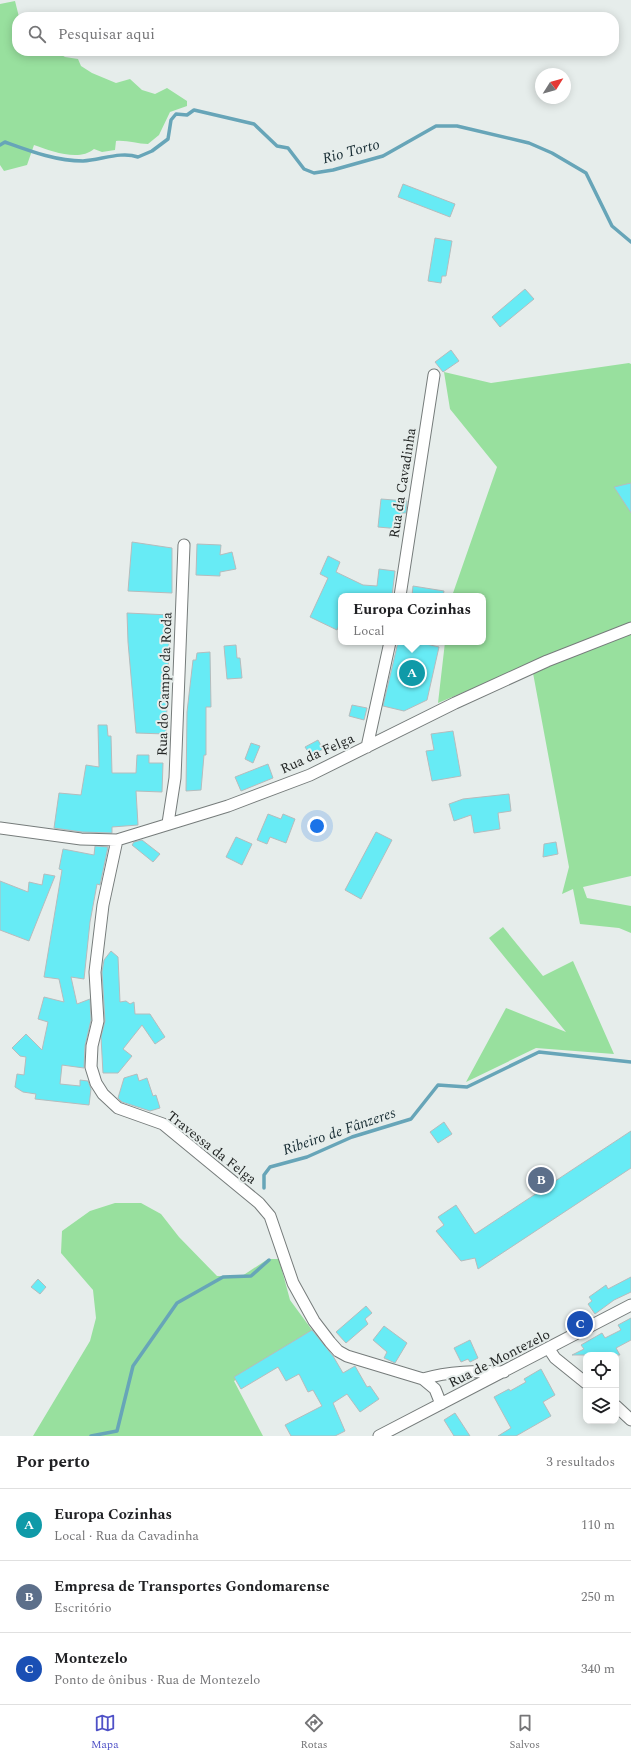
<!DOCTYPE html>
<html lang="pt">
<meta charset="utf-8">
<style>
body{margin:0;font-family:Spectral,serif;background:#f6f6f6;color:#202124}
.controls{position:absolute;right:12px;bottom:12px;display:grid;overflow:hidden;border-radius:8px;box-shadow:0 2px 10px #0003}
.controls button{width:36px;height:36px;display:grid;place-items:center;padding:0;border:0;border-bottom:1px solid #e0e0e0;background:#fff;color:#202124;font:20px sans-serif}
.compass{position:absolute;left:535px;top:68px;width:36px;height:36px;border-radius:50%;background:#fff;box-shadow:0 2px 10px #0003;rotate:53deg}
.you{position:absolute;left:317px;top:826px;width:14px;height:14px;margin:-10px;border:3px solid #fff;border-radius:50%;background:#1a73e8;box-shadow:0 0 0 6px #1a73e833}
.badge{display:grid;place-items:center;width:26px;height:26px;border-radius:50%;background:#4f51c7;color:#fff;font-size:13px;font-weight:700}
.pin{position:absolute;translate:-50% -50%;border:2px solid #fff;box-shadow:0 1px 4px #0006}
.popup{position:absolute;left:338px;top:593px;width:148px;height:52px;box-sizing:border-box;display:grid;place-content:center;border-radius:8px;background:#fff;filter:drop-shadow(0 1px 3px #0005);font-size:13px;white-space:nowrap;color:#757577}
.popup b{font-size:15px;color:#202124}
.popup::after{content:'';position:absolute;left:50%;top:100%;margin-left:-8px;border:8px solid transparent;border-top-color:#fff}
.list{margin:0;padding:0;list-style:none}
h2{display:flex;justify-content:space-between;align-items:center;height:52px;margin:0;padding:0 16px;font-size:17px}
h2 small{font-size:13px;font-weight:400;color:#757577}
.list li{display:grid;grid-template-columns:26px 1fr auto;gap:12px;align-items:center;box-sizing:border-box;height:72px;padding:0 16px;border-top:1px solid #e0e0e0}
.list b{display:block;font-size:15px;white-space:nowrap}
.list p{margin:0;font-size:13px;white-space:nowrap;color:#757577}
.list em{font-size:13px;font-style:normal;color:#757577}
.icon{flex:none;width:22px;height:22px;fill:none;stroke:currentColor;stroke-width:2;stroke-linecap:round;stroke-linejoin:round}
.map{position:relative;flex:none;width:631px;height:1436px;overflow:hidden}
.search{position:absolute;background:#fff;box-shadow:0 2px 10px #0003;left:12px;right:12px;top:12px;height:44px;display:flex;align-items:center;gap:10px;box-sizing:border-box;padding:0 14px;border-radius:16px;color:#757577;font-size:15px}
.sheet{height:268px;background:#fff}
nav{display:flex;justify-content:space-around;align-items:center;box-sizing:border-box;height:56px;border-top:1px solid #e0e0e0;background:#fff;font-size:11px;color:#757577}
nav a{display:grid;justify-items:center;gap:2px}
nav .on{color:#4f51c7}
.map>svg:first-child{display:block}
.green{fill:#98e09e}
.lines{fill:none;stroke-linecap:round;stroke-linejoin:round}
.stream{stroke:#67a5b8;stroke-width:3.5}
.building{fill:#67ebf5;stroke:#b5bcbd}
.minor-casing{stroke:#767c7b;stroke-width:13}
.minor{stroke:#fff;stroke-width:11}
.labels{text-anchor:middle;stroke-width:4;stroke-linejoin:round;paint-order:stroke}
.street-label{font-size:14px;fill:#232625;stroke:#e6edeb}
.water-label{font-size:15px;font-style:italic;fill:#182d34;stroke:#e6edeb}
</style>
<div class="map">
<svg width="631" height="1436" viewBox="0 0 631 1436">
<rect width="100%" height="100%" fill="#e6edeb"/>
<!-- green -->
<path class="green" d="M 15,1 L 19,17 L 17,17 L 17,51 L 55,51 L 65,57 L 78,59 L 81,66 L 92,73 L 116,83 L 130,79 L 142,90 L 155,94 L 167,88 L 187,101 L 187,106 L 170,112 L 159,135 L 148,144 C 137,144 127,140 116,141 L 115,150 L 102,152 L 94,149 C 79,162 51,151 34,145 L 27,165 L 4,171 L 0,165 L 0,4 Z
M 629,363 L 631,364 L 631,876 L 583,887 L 587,898 L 631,906 L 631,933 L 619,928 L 580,924 L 573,889 L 562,894 L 569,867 L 533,673 L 524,667 L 438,703 L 445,642 L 483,642 L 483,596 L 452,596 L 497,467 L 450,409 L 444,372 L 491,383 Z
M 503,927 L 543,976 L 573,961 L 614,1054 L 536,1048 L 466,1082 L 506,1008 L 566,1032 L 489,938 Z
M 115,1203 L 141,1203 L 161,1214 L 179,1237 L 217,1276 L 242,1276 L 268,1259 L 279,1259 L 290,1300 L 312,1330 L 234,1381 L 263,1436 L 33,1436 L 90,1341 L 96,1318 L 93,1290 L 61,1253 L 62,1231 L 90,1211 Z"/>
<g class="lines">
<!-- stream -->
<path class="stream" d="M 0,145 L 5,142 C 30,151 56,161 83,161 C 101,160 121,151 138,157 L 152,151 L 168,139 L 171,120 L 176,114 L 187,115 L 194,110 L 254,124 L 277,146 L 288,148 L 304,169 L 314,173 L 333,170 L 383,156 L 436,126 L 457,126 L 529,143 L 552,153 L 586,173 L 612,226 L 631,242
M 264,1188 L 264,1175 L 270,1167 L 307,1157 L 352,1137 L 411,1119 L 438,1085 L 467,1087 L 539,1052 L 631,1062
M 91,1436 L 117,1431 L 133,1366 L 177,1303 L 223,1277 L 251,1276 L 269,1260"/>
</g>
<!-- building -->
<path class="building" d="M 403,184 L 455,204 L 450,217 L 398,197 Z
M 435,238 L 452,241 L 446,276 L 442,276 L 441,283 L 428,281 Z
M 525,289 L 534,299 L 500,327 L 492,317 Z
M 451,350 L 459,361 L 443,372 L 435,362 Z
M 631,483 L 631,513 L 614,487 Z
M 381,499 L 407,501 L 406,513 L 402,513 L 400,529 L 378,527 Z
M 132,542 L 172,548 L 172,593 L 128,591 Z
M 197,544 L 221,545 L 220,555 L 232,552 L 236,569 L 220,572 L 220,576 L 196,575 Z
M 328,556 L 340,562 L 336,572 L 363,585 L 377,586 L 379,569 L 395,571 L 392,596 L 341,596 L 341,620 L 337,630 L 310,617 L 328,578 L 320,574 Z
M 413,586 L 444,591 L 443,596 L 412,596 Z
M 127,613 L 170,615 L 166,734 L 136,733 L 128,642 Z
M 398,642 L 417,642 L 439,647 L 427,700 L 404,711 L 383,706 Z
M 236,645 L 237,658 L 240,658 L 242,678 L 227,679 L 224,646 Z
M 210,652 L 211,707 L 206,707 L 206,755 L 204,755 L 201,790 L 186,791 L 187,712 L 193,660 L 196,660 L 197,653 Z
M 352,705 L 367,708 L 364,720 L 349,716 Z
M 98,725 L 107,725 L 108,736 L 111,736 L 112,773 L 136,773 L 137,755 L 149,755 L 149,763 L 163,763 L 162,792 L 136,791 L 138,825 L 112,827 L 112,833 L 82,832 L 54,828 L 59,793 L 81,795 L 86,765 L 99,767 Z
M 453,731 L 461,776 L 432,781 L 426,751 L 434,750 L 431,734 Z
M 318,740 L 323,749 L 311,756 L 305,747 Z
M 251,743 L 260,746 L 253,763 L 245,759 Z
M 268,764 L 273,778 L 241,791 L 235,777 Z
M 509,794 L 511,811 L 498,813 L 500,829 L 474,833 L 471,815 L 454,821 L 449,804 L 463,799 Z
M 268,814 L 281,819 L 283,814 L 295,819 L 286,843 L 270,837 L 267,844 L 257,840 Z
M 376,832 L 392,840 L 361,899 L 345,890 Z
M 236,837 L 252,844 L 242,865 L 226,857 Z
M 142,840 L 160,854 L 153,862 L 132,845 L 134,842 Z
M 556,842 L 558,854 L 543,857 L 544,844 Z
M 95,846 L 108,847 L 100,885 L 97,884 L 90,922 L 84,979 L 71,977 L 77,1004 L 90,999 L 91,1020 L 85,1046 L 84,1068 L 62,1065 L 60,1084 L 80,1086 L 80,1080 L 88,1081 L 91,1089 L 89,1105 L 35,1099 L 36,1094 L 23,1092 L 15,1087 L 17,1074 L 24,1075 L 26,1057 L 20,1056 L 12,1048 L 26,1034 L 42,1050 L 48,1022 L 38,1019 L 44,997 L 64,1002 L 59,979 L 44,977 L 62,870 L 59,869 L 63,849 L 94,855 Z
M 44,874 L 55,876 L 29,941 L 0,930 L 0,881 L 28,892 L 29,882 L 42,885 Z
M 111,951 L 118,957 L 120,1002 L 126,1001 L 130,1004 L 134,1002 L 135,1014 L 150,1014 L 165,1037 L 155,1044 L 142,1025 L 123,1049 L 132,1056 L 118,1073 L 103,1073 L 101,1037 L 105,1021 L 102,972 L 104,960 Z
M 137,1074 L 139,1081 L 147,1078 L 153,1096 L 156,1095 L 160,1108 L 150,1111 L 122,1102 L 118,1098 L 124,1078 Z
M 444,1122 L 452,1134 L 438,1143 L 430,1132 Z
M 631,1131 L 631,1168 L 478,1269 L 475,1258 L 461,1261 L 436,1231 L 444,1225 L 438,1217 L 456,1205 L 475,1234 Z
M 631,1277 L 631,1292 L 614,1300 L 595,1314 L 588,1304 L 592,1301 L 589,1297 L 606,1285 L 608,1289 Z
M 38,1279 L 46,1287 L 40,1294 L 31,1287 Z
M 366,1306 L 372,1313 L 365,1319 L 368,1324 L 346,1343 L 336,1332 Z
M 631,1318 L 631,1340 L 616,1348 L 620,1355 L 572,1355 L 584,1349 L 581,1345 L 602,1333 L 605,1338 L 621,1330 L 618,1325 Z
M 384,1326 L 407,1343 L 395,1363 L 384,1358 L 387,1352 L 373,1340 Z
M 312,1330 L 333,1356 L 343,1373 L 355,1366 L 367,1387 L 370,1386 L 379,1399 L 360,1412 L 347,1394 L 333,1403 L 345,1431 L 335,1436 L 291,1436 L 285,1425 L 322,1406 L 313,1390 L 308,1392 L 299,1374 L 286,1381 L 278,1367 L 241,1389 L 234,1377 Z
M 470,1340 L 478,1358 L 470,1362 L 468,1359 L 461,1362 L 454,1348 Z
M 541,1369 L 555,1395 L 543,1402 L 551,1416 L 516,1436 L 498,1436 L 511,1428 L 494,1397 L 509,1389 L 510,1391 L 526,1382 L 524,1379 Z
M 455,1413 L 470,1436 L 454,1436 L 444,1420 Z"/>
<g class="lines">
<!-- minor casing -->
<g class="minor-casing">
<path id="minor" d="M 400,596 L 434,375
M 367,747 L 390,642
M 168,823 L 175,778 L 184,545
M 0,828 L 81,839 L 117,840 L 228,806 L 310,775 L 455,703 L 547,661 L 631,628
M 117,840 L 103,905 L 95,972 L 98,1021 L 92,1046 L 91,1067 L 96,1083 L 103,1094 L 118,1108 L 163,1124 L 259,1203 L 270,1216 L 293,1283 L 314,1321 L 330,1342 L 338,1351 L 347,1356 L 423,1379 L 435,1389 L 441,1404
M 549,1349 L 555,1358 L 586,1383
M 423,1379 C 449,1371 477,1371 504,1372
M 616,1406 L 631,1420
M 379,1436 L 631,1305"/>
</g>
<!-- minor -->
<use href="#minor" class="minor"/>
</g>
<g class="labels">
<!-- street labels -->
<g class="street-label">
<text transform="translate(402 483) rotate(-81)" y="5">Rua da Cavadinha</text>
<text transform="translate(164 684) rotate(-88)" y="5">Rua do Campo da Roda</text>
<text transform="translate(317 753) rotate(-24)" y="5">Rua da Felga</text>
<text transform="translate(212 1147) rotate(38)" y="5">Travessa da Felga</text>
<text transform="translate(499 1358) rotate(-27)" y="5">Rua de Montezelo</text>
</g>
<!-- water labels -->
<g class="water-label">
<text transform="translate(351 151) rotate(-15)" y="5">Rio Torto</text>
<text transform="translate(339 1131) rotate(-19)" y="5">Ribeiro de Fânzeres</text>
</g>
</g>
</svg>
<div class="controls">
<button><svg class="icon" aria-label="locate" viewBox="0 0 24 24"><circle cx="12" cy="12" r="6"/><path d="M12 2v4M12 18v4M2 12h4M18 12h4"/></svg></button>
<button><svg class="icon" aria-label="layers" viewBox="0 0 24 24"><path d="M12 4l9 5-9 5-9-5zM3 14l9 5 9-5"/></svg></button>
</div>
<svg class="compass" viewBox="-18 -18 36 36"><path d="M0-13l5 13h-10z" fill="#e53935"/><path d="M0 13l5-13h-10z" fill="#757577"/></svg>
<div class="you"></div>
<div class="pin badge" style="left:412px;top:673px;background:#0f9aa8">A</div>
<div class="popup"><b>Europa Cozinhas</b>Local</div>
<div class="pin badge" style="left:541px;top:1180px;background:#5c6f8a">B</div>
<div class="pin badge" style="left:580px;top:1324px;background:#1a4fb4">C</div>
<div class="search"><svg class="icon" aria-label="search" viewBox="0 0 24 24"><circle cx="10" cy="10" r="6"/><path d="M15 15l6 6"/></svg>Pesquisar aqui</div>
</div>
<section class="sheet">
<h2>Por perto<small>3 resultados</small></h2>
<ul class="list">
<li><span class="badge" style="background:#0f9aa8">A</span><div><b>Europa Cozinhas</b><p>Local · Rua da Cavadinha</p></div><em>110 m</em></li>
<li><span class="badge" style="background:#5c6f8a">B</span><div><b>Empresa de Transportes Gondomarense</b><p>Escritório</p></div><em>250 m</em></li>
<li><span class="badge" style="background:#1a4fb4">C</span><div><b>Montezelo</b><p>Ponto de ônibus · Rua de Montezelo</p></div><em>340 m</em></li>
</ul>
</section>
<nav>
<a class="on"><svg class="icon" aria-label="map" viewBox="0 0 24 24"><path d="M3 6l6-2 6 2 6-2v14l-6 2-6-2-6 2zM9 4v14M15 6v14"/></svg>Mapa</a>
<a><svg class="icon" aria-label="directions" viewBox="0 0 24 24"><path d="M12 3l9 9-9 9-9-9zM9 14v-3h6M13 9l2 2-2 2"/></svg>Rotas</a>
<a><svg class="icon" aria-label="saved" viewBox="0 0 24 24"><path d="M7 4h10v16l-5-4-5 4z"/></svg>Salvos</a>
</nav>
